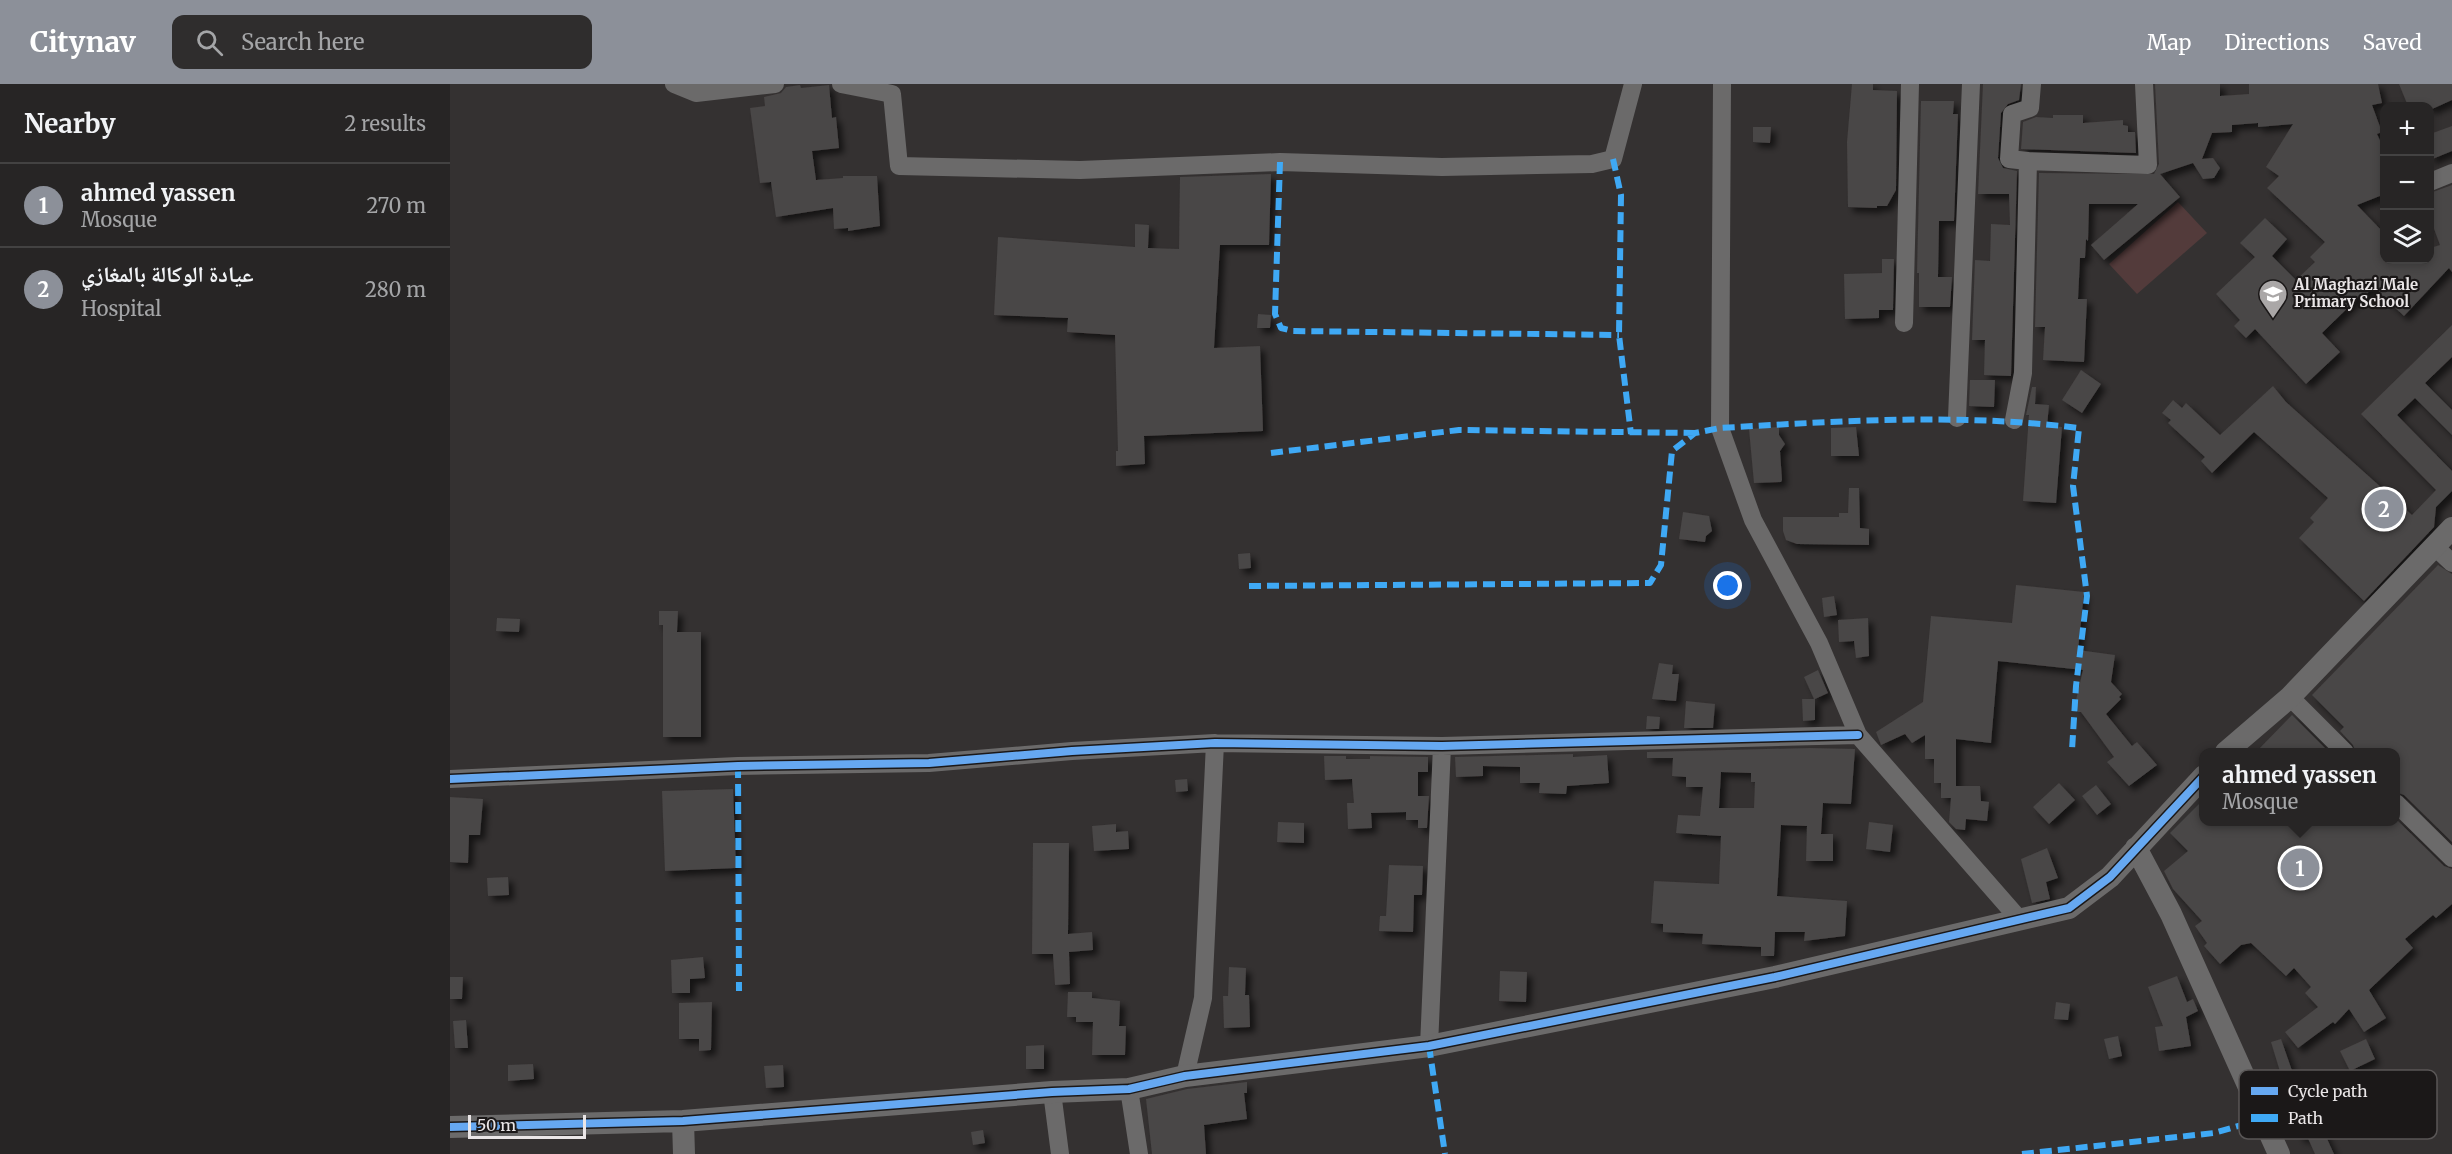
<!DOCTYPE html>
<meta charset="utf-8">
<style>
body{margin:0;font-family:Merriweather,"Noto Naskh Arabic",serif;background:#2f2d2d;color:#f1f3f6}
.controls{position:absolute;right:18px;top:18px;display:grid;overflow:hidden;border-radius:12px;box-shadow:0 3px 9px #0003}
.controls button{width:54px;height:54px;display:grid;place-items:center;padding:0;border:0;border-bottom:2px solid #434242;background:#272525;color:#f1f3f6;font:30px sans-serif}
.scale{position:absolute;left:18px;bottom:15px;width:118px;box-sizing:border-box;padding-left:6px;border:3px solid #eae6e7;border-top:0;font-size:16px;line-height:21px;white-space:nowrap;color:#eae6e7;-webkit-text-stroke:4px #1b1818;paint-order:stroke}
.you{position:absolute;left:1278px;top:502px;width:21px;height:21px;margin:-15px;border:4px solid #fff;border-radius:50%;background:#1a73e8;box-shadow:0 0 0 9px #1a73e833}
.badge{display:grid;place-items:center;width:39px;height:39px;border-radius:50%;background:#8c9099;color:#fff;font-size:20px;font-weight:700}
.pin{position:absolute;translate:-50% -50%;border:3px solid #fff;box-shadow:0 2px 6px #0006}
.popup{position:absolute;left:1749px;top:664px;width:201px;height:78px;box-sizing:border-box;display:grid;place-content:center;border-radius:12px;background:#272525;filter:drop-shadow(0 2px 4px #0005);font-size:20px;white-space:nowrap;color:#a4a5a7}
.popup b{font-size:22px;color:#f1f3f6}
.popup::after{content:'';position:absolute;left:50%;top:100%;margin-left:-12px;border:12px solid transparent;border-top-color:#272525}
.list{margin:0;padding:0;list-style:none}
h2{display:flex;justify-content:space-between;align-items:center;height:78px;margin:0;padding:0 24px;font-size:26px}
h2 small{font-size:20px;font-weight:400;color:#a4a5a7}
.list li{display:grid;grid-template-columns:39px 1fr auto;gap:18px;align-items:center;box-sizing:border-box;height:84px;padding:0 24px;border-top:2px solid #434242}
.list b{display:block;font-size:22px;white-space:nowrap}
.list p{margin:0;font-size:20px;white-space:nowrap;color:#a4a5a7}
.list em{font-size:20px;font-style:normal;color:#a4a5a7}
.icon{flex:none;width:33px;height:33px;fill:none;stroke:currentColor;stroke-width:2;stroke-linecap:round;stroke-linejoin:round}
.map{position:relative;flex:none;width:2002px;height:1070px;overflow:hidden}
header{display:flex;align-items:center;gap:36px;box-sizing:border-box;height:84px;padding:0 30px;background:#8c9099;color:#fff}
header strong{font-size:28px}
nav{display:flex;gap:33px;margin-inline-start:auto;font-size:21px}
.search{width:420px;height:54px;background:#2f2d2d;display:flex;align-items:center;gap:15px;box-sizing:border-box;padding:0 21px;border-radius:12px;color:#a4a5a7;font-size:22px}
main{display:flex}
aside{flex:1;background:#272525}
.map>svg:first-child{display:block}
.green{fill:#533b3b}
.building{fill:#494646;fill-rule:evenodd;filter:url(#shadow)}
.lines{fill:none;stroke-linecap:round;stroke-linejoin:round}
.minor{stroke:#6b6a6a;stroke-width:18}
.tertiary{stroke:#6b6a6a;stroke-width:22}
.quiet{stroke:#3fa9f5;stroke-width:6;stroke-dasharray:12 6;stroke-linecap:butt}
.cycleway-casing{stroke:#1b1818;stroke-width:11}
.cycleway{stroke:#66a8f1;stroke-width:8}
.labels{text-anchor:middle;stroke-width:4.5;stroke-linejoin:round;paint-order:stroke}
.poi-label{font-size:15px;font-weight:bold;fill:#eae6e7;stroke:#1b1818;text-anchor:start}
.key{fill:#1b1818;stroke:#595656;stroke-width:1.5}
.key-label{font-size:16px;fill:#eae6e7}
</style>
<header>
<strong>Citynav</strong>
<div class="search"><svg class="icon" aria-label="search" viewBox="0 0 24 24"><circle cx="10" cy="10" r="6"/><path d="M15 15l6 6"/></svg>Search here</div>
<nav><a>Map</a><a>Directions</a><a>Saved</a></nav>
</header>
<main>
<aside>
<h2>Nearby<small>2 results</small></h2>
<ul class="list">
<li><span class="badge">1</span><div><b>ahmed yassen</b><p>Mosque</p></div><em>270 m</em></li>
<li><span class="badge">2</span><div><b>عيادة الوكالة بالمغازي</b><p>Hospital</p></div><em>280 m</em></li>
</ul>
</aside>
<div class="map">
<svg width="2002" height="1070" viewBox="0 0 2002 1070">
<defs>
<filter id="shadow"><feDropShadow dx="5" dy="5" stdDeviation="3" flood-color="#0009"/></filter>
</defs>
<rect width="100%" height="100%" fill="#343131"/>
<!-- green -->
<path class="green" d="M 1728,118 L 1757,149 L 1687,210 L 1659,180 Z"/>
<!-- building -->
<path class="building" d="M 1402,0 L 1423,0 L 1423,6 L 1447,7 L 1446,106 L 1437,122 L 1427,122 L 1427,124 L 1398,123 L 1397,58 Z
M 1533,0 L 1571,0 L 1569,16 L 1558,20 L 1551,29 L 1548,74 L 1553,84 L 1567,87 L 1561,292 L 1534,291 L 1535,256 L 1522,256 L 1525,176 L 1540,177 L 1541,140 L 1560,141 L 1559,110 L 1528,110 Z
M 1705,0 L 1770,0 L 1770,12 L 1799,10 L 1799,0 L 1928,0 L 1932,19 L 1922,21 L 1932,48 L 1927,50 L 1935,67 L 1935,110 L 1907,121 L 1935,150 L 1935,176 L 1980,176 L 1980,164 L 1990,161 L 1980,134 L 1980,109 L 2002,101 L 2002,188 L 1999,184 L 1954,232 L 1923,203 L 1915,212 L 1913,209 L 1872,249 L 1890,268 L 1856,300 L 1805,245 L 1796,254 L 1784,242 L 1790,236 L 1766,210 L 1805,173 L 1790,159 L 1815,134 L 1837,155 L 1822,172 L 1846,196 L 1865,178 L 1860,173 L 1875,158 L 1817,104 L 1829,92 L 1816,83 L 1843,40 L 1808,43 L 1808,39 L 1782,41 L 1782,48 L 1762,49 L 1752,75 L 1763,74 L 1770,84 L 1764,94 L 1753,95 L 1743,79 L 1710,90 L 1730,113 L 1654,176 L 1641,161 L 1688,120 L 1639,120 L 1638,157 L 1636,155 L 1635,174 L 1630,174 L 1628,215 L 1637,215 L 1634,278 L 1593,276 L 1595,243 L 1585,243 L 1589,89 L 1704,90 L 1709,80 Z
M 1949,0 L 2002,0 L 2002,16 L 1980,26 L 1980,22 L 1958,22 Z
M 350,1 L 351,4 L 379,1 L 382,34 L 386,33 L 389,64 L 362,67 L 366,96 L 393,94 L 393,92 L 427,92 L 430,142 L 398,147 L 398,144 L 384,145 L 383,124 L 326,133 L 321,98 L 310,99 L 300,24 L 315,22 L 314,13 L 331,9 L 336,3 Z
M 1471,17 L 1504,17 L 1503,30 L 1508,30 L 1504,137 L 1489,137 L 1488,193 L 1502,193 L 1500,223 L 1469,223 L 1469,189 L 1467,189 Z
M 1603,31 L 1633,31 L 1633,39 L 1673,36 L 1673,41 L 1678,42 L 1678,48 L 1685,48 L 1686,69 L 1571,65 L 1573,38 L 1586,33 L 1603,34 Z
M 2002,42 L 2002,67 L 1980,76 L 1980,50 Z
M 1303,43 L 1321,43 L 1320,59 L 1303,58 Z
M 821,90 L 819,161 L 770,161 L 764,264 L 810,262 L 813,347 L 694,352 L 695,380 L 666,382 L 666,367 L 668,367 L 665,251 L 617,248 L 618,234 L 544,231 L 548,153 L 685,163 L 685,140 L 699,141 L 698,164 L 729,165 L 730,93 Z
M 1432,175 L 1444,175 L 1443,226 L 1429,226 L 1429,234 L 1395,235 L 1394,190 L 1432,189 Z
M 808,230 L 821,231 L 820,244 L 807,244 Z
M 2002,241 L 2002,273 L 1975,299 L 2002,326 L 2002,351 L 1965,314 L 1947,331 L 2002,387 L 2002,407 L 1986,423 L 1984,443 L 1914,517 L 1849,454 L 1864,438 L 1860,434 L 1878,414 L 1804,348 L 1762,389 L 1751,377 L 1755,373 L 1718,339 L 1721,336 L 1712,329 L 1723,316 L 1732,324 L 1736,319 L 1770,351 L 1823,302 L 1836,318 L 1962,431 L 1986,406 L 1911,330 Z
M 1631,286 L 1651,300 L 1632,329 L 1612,316 Z
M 1520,296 L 1545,296 L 1544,323 L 1519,322 Z
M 1582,303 L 1586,303 L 1585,320 L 1599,321 L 1597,342 L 1612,343 L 1606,419 L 1573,417 L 1579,331 L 1576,331 Z
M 1329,343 L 1329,351 L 1335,360 L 1330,367 L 1332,396 L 1331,398 L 1304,399 L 1299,345 Z
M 1406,343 L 1409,372 L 1381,372 L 1381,344 Z
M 1399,404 L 1409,404 L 1410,444 L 1419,445 L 1419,461 L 1347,460 L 1336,456 L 1333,447 L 1333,433 L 1389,433 L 1389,429 L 1398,429 Z
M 1233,428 L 1259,432 L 1262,447 L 1256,452 L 1255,458 L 1229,455 Z
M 800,469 L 801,484 L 789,485 L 788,470 Z
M 1988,481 L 2002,490 L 2002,758 L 1954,711 L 1946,708 L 1946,669 L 1906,669 L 1903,661 L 1890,647 L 1894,643 L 1862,611 Z
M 1566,501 L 1634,508 L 1628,566 L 1665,571 L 1661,598 L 1672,610 L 1669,613 L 1671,615 L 1656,630 L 1682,662 L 1687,658 L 1707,681 L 1679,702 L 1657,678 L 1664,673 L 1631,628 L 1628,628 L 1626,616 L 1633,586 L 1548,577 L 1541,659 L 1506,655 L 1506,702 L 1530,702 L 1531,717 L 1539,718 L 1537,737 L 1516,735 L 1515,746 L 1506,745 L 1499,738 L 1501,714 L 1491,714 L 1491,699 L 1484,699 L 1484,675 L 1475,675 L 1475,651 L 1462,659 L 1455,650 L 1431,661 L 1426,648 L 1473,618 L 1481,532 L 1562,539 Z
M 1384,512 L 1387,531 L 1374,533 L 1372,514 Z
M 209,527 L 228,527 L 227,548 L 251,548 L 251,653 L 213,653 L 213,541 L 209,541 Z
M 47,534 L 70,535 L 69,548 L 46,547 Z
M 1418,534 L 1419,572 L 1406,574 L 1404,557 L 1389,558 L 1388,536 Z
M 1209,579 L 1223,581 L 1222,590 L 1229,590 L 1226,617 L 1202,615 Z
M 1368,586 L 1378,609 L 1365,615 L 1365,636 L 1353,637 L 1352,615 L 1364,615 L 1354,593 Z
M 1236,617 L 1265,620 L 1263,644 L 1234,644 Z
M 1842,631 L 1880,669 L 1805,669 Z
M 1197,632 L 1210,633 L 1209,645 L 1196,645 Z
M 1360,664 L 1405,665 L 1401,720 L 1373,719 L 1371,750 L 1383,750 L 1383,777 L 1356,777 L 1357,742 L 1331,741 L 1327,812 L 1397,817 L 1395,852 L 1354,857 L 1355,848 L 1325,848 L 1324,872 L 1311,872 L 1311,863 L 1252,860 L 1253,850 L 1213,848 L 1213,840 L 1201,839 L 1204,797 L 1269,800 L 1271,752 L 1226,749 L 1228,731 L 1250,732 L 1253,703 L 1236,703 L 1236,693 L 1222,692 L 1223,674 L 1197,674 L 1197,668 ZM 1271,688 L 1301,689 L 1301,698 L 1305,698 L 1304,724 L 1269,724 Z
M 1123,670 L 1123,673 L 1157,671 L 1159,699 L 1117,702 L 1116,710 L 1089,709 L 1090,699 L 1070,699 L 1070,683 L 1033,682 L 1033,692 L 1006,693 L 1005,673 Z
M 874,672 L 896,672 L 896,675 L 920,675 L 920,672 L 978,673 L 978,688 L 968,688 L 968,712 L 979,712 L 977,744 L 968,744 L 968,736 L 956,736 L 956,728 L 921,729 L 922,744 L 898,745 L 897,719 L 904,719 L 902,695 L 875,696 Z
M 737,695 L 738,707 L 726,708 L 725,696 Z
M 1609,699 L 1625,716 L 1599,740 L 1583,723 Z
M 1646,701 L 1661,720 L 1647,731 L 1632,712 Z
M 283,705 L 286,784 L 215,787 L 212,707 Z
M 0,713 L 33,715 L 30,751 L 19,751 L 18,779 L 0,778 Z
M 1754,715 L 1754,738 L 1946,738 L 1946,735 L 1994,782 L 2002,785 L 2002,820 L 1986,834 L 1983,831 L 1955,855 L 1963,864 L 1919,906 L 1936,934 L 1914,948 L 1899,925 L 1885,940 L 1883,938 L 1848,964 L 1835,948 L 1868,923 L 1855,909 L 1861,903 L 1844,884 L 1836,892 L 1801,859 L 1791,861 L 1770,880 L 1754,862 L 1757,859 L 1745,842 L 1752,837 L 1723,805 L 1714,787 L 1738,767 L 1720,749 Z
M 828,738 L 854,739 L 854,759 L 827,758 Z
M 1419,738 L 1443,741 L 1440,768 L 1416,765 Z
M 666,740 L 666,748 L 678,747 L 679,765 L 644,767 L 642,742 Z
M 583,759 L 619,759 L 618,850 L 642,848 L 643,866 L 619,868 L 620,900 L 605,901 L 603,870 L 582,870 Z
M 1597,764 L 1608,794 L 1596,798 L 1600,815 L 1582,819 L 1571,775 Z
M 939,781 L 973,782 L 972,811 L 964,811 L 963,848 L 929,847 L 930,832 L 936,832 Z
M 58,793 L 59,811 L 38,812 L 37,794 Z
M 253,873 L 255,894 L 240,895 L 240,909 L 222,909 L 221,876 Z
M 779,883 L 796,884 L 795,911 L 799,911 L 800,943 L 774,944 L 773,912 L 778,912 Z
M 1050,887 L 1077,888 L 1076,918 L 1049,917 Z
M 1727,892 L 1737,918 L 1743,915 L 1748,927 L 1736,933 L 1741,962 L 1709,967 L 1705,943 L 1713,942 L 1698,903 Z
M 0,893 L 13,893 L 12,915 L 0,915 Z
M 618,908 L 642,908 L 642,914 L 670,917 L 669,942 L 676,942 L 675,971 L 642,971 L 643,938 L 626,938 L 626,933 L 617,933 Z
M 262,918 L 261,966 L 249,967 L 249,955 L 229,955 L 229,919 Z
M 1606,918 L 1620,920 L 1618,936 L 1604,935 Z
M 16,936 L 18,964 L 5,964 L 3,937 Z
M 1668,952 L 1672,972 L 1659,975 L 1654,955 Z
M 1831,955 L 1848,1004 L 1871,994 L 1886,1026 L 1868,1035 L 1884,1070 L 1865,1070 L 1857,1052 L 1851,1055 L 1829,1009 L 1818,1013 L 1813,1001 L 1832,994 L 1821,958 Z
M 1916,955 L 1925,975 L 1900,987 L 1890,967 Z
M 594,961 L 594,985 L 576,985 L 576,962 Z
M 83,980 L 84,995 L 58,997 L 58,981 Z
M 333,981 L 334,1003 L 316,1004 L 314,982 Z
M 797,998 L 797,1009 L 794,1009 L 797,1035 L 754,1041 L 756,1070 L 702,1070 L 696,1015 L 737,1005 Z
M 533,1046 L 535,1059 L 523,1061 L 521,1048 Z"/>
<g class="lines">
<!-- minor -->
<path class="minor" d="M 224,0 L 246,9 L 325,0
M 391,0 L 442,10 L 449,82 L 630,86 L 830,78 L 992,83 L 1142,80 L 1163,75 L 1183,0
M 1272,0 L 1270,344 L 1303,436 L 1369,559 L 1408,651 L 1569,835
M 1578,77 L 1698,81 L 1694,0
M 1980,98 L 2002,89
M 1454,239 L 1460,0
M 1507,334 L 1521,0
M 1564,336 L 1573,289 L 1578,77 L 1559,75 L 1562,30 L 1580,24 L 1582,0
M 1984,462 L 2002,479
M 1840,613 L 1895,668
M 0,695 L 288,682 L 479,679 L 622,667 L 765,659 L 992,662 L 1408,651
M 1946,719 L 2002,774
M 979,962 L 992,662
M 735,992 L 753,914 L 765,659
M 679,1005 L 689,1070
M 602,1008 L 610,1070"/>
<!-- tertiary -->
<path class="tertiary" d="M 1776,668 L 1840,613 L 2002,444
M 1686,764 L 1721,830 L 1829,1070
M 233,1037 L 234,1070
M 0,1043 L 233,1037 L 602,1008 L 679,1005 L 735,992 L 979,962 L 1325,893 L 1619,824 L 1660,793 L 1754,692"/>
<!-- quiet -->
<path class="quiet" d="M 1163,75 L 1171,111 L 1169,251 L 1181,350
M 830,78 L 825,230 L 831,244 L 843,247 L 1169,251
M 821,369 L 1009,346 L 1245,349
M 799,502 L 1200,499 L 1211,481 L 1222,367 L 1245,349 L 1270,344 C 1391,337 1509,329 1629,344 L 1623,402 L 1637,512 L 1626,602 L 1622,666
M 288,682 L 289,907
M 979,962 L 995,1070
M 1572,1070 L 1764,1049 L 1813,1035"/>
<!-- cycleway casing -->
<g class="cycleway-casing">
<path id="cycleway" d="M 0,695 L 288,682 L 479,679 L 622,667 L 765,659 L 992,662 L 1408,651
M 0,1043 L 233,1037 L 602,1008 L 679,1005 L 735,992 L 979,962 L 1325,893 L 1619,824 L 1660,793 L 1754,692"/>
</g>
<!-- cycleway -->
<use href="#cycleway" class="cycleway"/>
</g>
<!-- icons -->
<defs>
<g id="school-pin" transform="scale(1.5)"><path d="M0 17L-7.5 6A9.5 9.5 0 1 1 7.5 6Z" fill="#aaa7a7" stroke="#1b1818"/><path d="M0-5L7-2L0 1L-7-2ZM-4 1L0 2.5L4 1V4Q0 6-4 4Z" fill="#fff"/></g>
</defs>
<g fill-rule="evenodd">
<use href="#school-pin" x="1823" y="210"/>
</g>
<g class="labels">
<!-- poi labels -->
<g class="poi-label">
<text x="1844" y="206">Al Maghazi Male<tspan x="1844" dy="17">Primary School</tspan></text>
</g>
</g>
<!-- legend -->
<rect x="1789" y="986" width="198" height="69" rx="9" class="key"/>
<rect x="1801" y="1003" width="27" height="8" fill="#66a8f1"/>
<rect x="1801" y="1030" width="27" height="8" fill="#3fa9f5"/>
<g class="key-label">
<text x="1838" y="1013">Cycle path</text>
<text x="1838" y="1040">Path</text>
</g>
</svg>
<div class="controls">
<button>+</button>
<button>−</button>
<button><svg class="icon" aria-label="layers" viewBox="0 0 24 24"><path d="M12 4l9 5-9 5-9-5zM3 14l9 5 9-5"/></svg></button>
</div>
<div class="scale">50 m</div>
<div class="you"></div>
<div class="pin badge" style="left:1850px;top:784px">1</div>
<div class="popup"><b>ahmed yassen</b>Mosque</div>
<div class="pin badge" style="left:1934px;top:425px">2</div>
</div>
</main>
